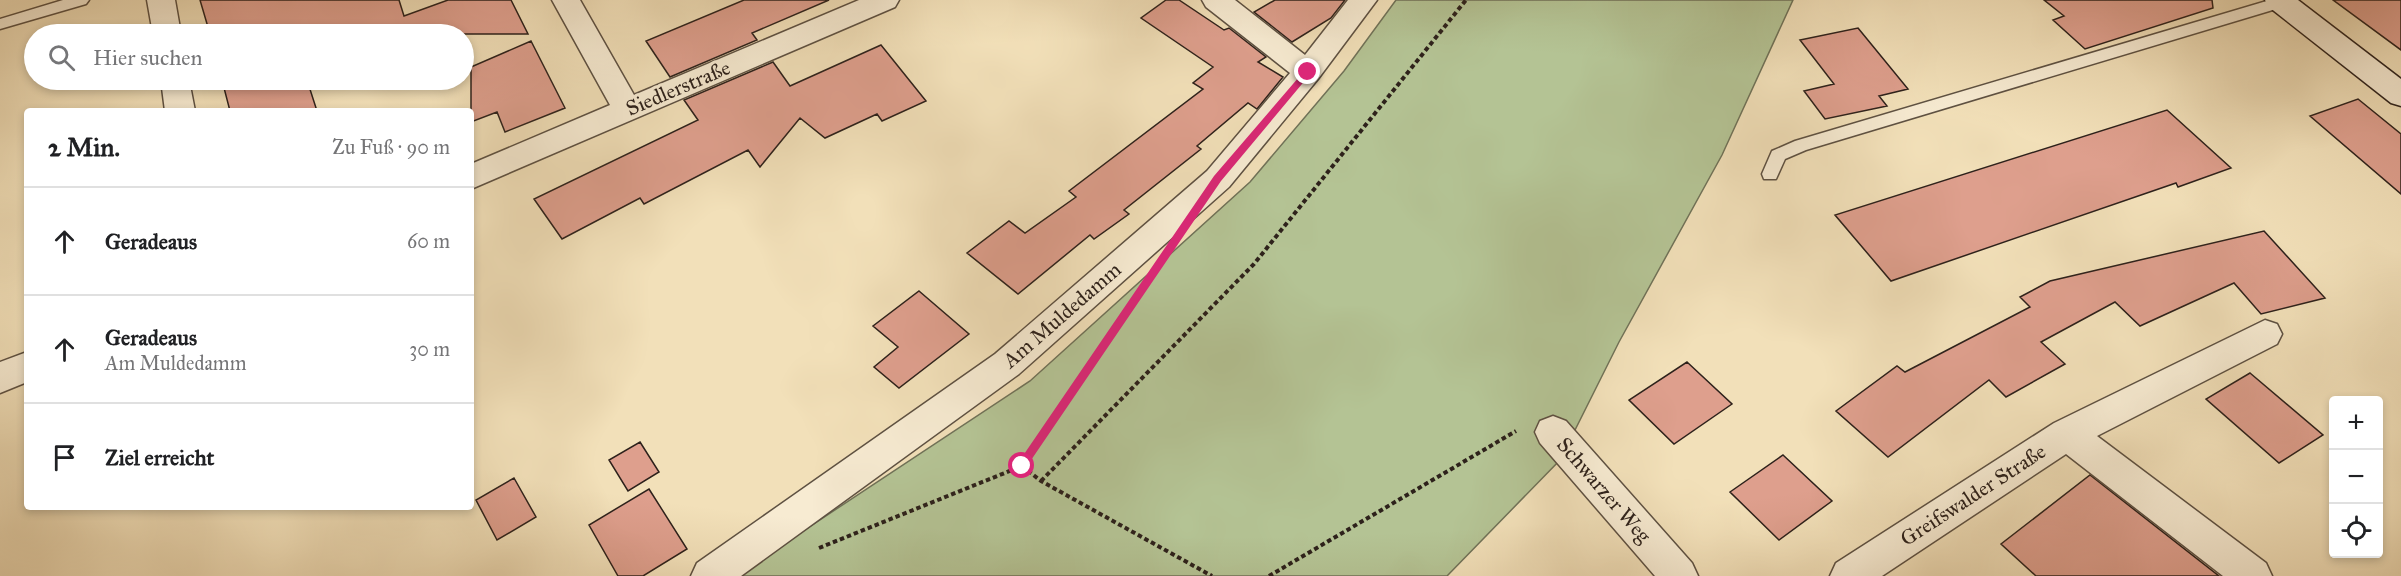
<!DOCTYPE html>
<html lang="de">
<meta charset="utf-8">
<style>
body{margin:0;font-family:"IM FELL Great Primer",serif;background:#f6f6f6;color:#202124}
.controls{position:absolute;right:18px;bottom:18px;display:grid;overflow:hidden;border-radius:6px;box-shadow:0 3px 9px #0003}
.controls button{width:54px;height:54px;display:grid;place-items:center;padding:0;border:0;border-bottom:2px solid #e0e0e0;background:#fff;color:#202124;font:30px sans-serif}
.stop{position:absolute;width:18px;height:18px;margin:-14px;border:4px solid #db2777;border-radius:50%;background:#fff}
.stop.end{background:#db2777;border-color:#fff;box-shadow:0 2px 6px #0008}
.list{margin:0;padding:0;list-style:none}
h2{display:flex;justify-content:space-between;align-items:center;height:78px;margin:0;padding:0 24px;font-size:26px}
h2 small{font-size:20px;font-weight:400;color:#757577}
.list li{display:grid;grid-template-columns:39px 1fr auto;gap:18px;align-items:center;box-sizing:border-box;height:108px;padding:0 24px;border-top:2px solid #e0e0e0}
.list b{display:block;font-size:22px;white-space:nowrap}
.list p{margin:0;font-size:20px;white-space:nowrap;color:#757577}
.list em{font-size:20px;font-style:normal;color:#757577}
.icon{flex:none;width:33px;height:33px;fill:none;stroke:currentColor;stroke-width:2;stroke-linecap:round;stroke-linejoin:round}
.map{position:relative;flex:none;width:2401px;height:576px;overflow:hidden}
.search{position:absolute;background:#fff;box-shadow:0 3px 9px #0003;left:24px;top:24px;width:450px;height:66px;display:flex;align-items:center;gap:15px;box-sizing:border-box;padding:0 21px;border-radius:33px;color:#757577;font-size:22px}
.panel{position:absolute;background:#fff;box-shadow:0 3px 9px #0003;left:24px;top:108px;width:450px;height:402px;border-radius:6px}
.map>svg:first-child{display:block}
.green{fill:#b4c394;stroke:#707258;stroke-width:1.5}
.building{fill:#de9f8d;stroke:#2d211b;stroke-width:1.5}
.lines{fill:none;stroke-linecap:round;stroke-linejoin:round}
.service-casing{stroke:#5e5142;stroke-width:3}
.minor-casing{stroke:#5e5142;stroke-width:3}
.secondary-casing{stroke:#2d211b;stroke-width:3}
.path{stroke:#2d211b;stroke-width:4;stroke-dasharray:4.5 3;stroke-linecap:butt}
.service{fill:#f7ebd2;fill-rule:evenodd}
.minor{fill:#f7ebd2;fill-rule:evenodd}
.secondary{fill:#f7ebd2;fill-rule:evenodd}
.route{fill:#db2777}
.labels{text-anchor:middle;stroke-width:6;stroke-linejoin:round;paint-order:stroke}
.street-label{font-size:21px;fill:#2d211b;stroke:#f7ebd2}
</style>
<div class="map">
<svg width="2401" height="576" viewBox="0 0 2401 576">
<rect width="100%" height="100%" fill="#f2e0b9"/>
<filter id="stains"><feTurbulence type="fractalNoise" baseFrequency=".00333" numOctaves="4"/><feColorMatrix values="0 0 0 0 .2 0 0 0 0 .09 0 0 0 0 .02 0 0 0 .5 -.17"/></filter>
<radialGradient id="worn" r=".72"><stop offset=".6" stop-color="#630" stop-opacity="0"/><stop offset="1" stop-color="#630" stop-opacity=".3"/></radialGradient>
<!-- green -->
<path class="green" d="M 1396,0 L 1793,0 L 1722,155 L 1619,342 L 1560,460 L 1447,576 L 735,576 L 1030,381 L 1250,182 L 1344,71 Z"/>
<!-- building -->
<path class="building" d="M 200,0 L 399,0 L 404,16 L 448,0 L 511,0 L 528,34 L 210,34 Z
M 744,0 L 829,0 L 752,33 L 757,40 L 670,77 L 646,41 Z
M 1166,0 L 1179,0 L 1224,30 L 1229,28 L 1266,57 L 1258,62 L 1283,77 L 1257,109 L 1248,103 L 1197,146 L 1201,149 L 1124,210 L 1129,214 L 1094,239 L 1090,235 L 1018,294 L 967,253 L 1009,221 L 1025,233 L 1076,197 L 1069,191 L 1203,89 L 1193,83 L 1213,67 L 1141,18 Z
M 1275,0 L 1345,0 L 1331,18 L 1292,42 L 1254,12 Z
M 2044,0 L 2212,0 L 2213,8 L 2085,49 L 2053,20 L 2064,16 Z
M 2333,0 L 2401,0 L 2401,50 Z
M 1858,28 L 1908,89 L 1879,96 L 1887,106 L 1825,119 L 1804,91 L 1834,84 L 1800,40 Z
M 531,41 L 565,108 L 505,132 L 497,112 L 471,122 L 471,67 Z
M 881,45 L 926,101 L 882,121 L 877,114 L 825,138 L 800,118 L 760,167 L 748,150 L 644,204 L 640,198 L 562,239 L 534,199 L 698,120 L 684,100 L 773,62 L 790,86 Z
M 217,80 L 307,80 L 317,111 L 230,111 L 222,80 L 218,82 Z
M 2358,99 L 2401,134 L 2401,194 L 2310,116 Z
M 2167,110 L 2231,168 L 2178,187 L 2176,183 L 1891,281 L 1835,215 Z
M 2264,231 L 2325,298 L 2261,314 L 2234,283 L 2140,326 L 2115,302 L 2041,342 L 2065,364 L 2006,397 L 1989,380 L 1888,457 L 1836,411 L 1897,366 L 1905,372 L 2030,307 L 2020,297 L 2050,281 Z
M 919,291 L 969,334 L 899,388 L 874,367 L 898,347 L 873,326 Z
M 1687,362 L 1732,404 L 1674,444 L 1629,400 Z
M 2250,373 L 2323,435 L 2279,463 L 2206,399 Z
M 640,442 L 659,472 L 628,491 L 609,460 Z
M 1783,455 L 1832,501 L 1779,540 L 1730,492 Z
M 2090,475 L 2219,576 L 2036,576 L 2001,544 Z
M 514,478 L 536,517 L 497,540 L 476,500 Z
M 649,489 L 687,549 L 643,576 L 618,576 L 589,525 Z"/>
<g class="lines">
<!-- service casing -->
<g class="service-casing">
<path id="service" d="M 63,0 L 89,0 L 86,4 L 0,29 L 0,19 Z
M 2270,0 L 2289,2 L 2286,6 L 1806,150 L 1785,159 L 1776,179 L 1764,179 L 1762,174 L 1772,151 L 1795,141 Z"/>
</g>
<!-- minor casing -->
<g class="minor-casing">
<path id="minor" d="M 147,0 L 175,0 L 181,34 L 153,34 Z
M 552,0 L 580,0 L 634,95 L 859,0 L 899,0 L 895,7 L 471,189 L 471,164 L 610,105 Z
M 1202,0 L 1235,0 L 1305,55 L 1348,0 L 1377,0 L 1318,79 L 1229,187 L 1019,374 L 741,576 L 691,576 L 697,563 L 995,354 L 1207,171 L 1290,73 L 1206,7 Z
M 161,80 L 189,80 L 195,111 L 165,111 Z
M 2265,320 L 2277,324 L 2282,334 L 2277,344 L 2097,436 L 2266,563 L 2272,576 L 2223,576 L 2066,454 L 1882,576 L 1830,576 L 1836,563 L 2054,423 Z
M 27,352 L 27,382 L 0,393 L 0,362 Z
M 1553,416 L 1566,421 L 1692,563 L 1698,576 L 1655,576 L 1540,443 L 1535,432 L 1540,421 Z"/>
</g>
<!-- secondary casing -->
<g class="secondary-casing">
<path id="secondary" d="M 2265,0 L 2298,0 L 2401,79 L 2401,106 L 2391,103 L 2269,7 Z"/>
</g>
<!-- path -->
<path class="path" d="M 1022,466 L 1041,481 L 1212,576
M 1041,481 L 1254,264 L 1466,0
M 819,548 L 1022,466 L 1131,306
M 1269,576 L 1516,431"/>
<!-- service -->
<use href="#service" class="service"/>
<!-- minor -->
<use href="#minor" class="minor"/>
<!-- secondary -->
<use href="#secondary" class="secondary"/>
</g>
<!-- route -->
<path class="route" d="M 1305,70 L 1312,72 L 1221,181 L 1025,469 L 1018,469 L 1018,463 L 1214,176 Z"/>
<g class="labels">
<!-- street labels -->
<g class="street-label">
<text transform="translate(678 88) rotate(-23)" y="7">Siedlerstraße</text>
<text transform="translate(1062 315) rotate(-41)" y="7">Am Muldedamm</text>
<text transform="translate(1604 490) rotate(49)" y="7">Schwarzer Weg</text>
<text transform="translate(1973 495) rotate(-33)" y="7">Greifswalder Straße</text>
</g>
</g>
<rect width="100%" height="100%" filter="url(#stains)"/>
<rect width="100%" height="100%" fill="url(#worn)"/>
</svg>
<div class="controls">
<button>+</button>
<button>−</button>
<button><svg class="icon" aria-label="locate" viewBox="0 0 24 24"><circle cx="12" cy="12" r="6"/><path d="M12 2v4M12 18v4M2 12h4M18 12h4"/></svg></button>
</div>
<div class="stop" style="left:1022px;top:466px"></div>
<div class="stop end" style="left:1308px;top:72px"></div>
<div class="search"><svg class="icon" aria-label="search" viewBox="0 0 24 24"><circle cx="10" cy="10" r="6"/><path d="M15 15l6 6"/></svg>Hier suchen</div>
<section class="panel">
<h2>2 Min.<small>Zu Fuß · 90 m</small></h2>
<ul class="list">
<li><svg class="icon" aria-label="ahead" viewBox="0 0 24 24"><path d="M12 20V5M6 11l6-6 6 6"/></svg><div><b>Geradeaus</b></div><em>60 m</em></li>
<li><svg class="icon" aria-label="ahead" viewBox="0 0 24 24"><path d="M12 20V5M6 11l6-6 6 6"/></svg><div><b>Geradeaus</b><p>Am Muldedamm</p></div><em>30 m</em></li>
<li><svg class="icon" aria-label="arrive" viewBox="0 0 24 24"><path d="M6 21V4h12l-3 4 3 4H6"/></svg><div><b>Ziel erreicht</b></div></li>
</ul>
</section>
</div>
